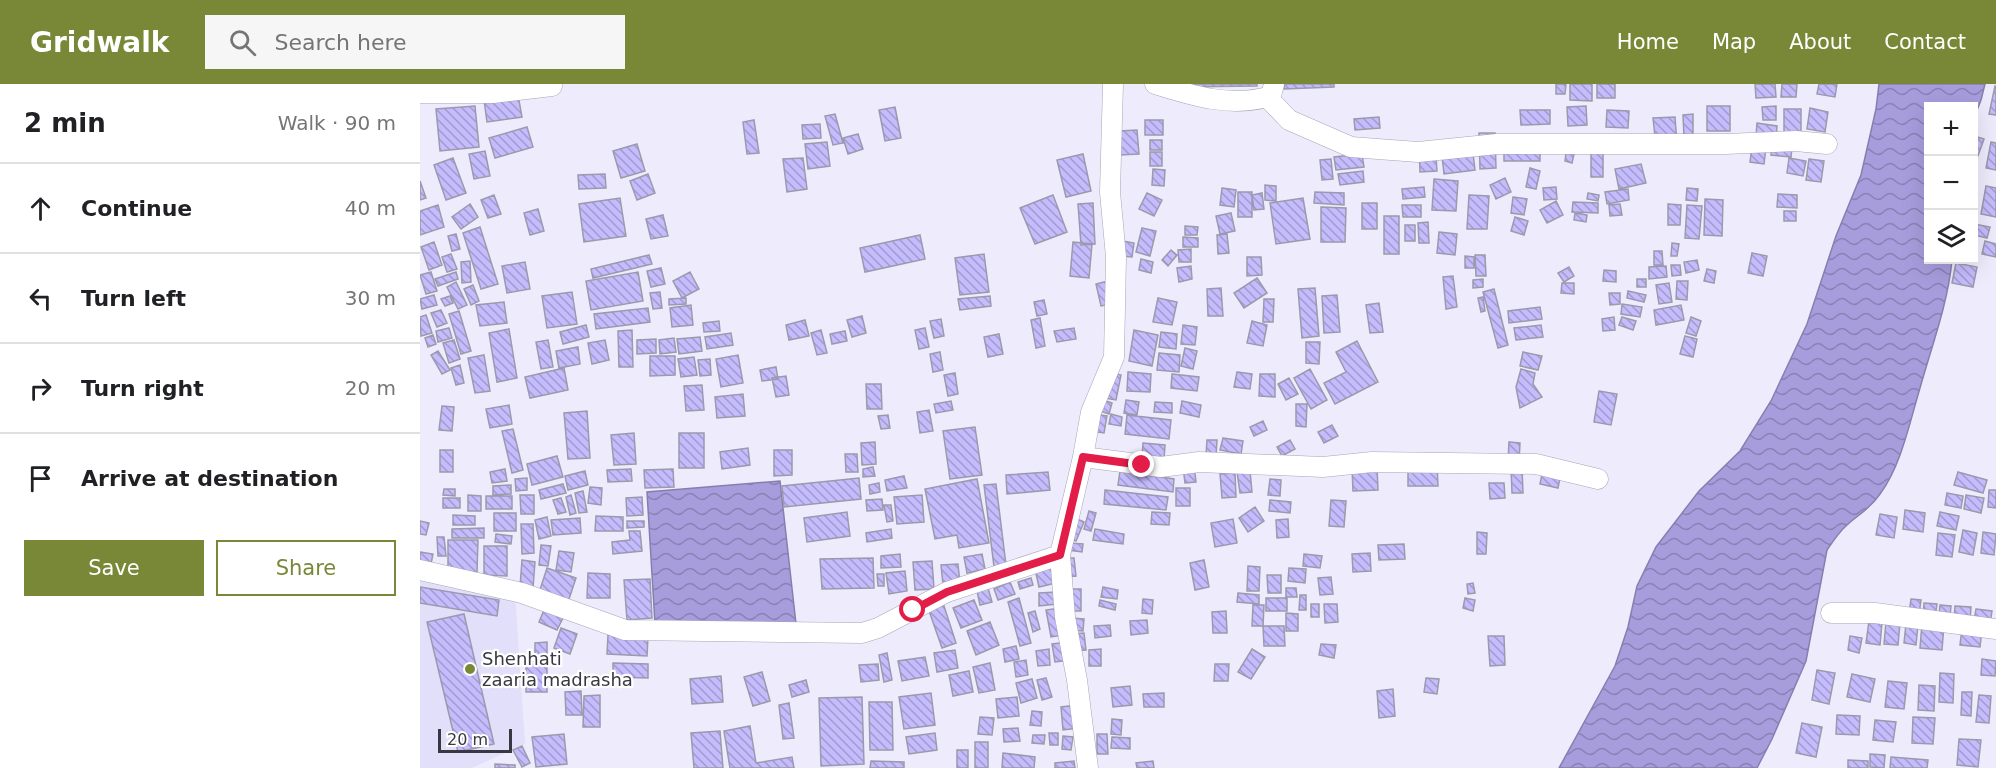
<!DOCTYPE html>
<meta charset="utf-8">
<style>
body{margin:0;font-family:"DejaVu Sans",sans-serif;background:#f6f6f6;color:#202124}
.controls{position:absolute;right:18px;top:18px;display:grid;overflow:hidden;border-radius:0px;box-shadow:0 6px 24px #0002}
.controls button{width:54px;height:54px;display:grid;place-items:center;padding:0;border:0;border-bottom:2px solid #e0e0e0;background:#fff;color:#202124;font:30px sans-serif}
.scale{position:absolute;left:18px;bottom:15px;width:74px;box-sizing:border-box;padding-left:6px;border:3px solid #393840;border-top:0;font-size:16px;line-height:21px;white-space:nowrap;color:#393840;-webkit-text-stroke:4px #fff;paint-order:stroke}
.stop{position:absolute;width:18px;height:18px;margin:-14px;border:4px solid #e11d48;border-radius:50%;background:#fff}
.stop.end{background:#e11d48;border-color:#fff;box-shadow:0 2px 6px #0008}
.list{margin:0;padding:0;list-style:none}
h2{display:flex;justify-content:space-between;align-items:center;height:78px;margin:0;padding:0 24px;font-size:26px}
h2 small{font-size:20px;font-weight:400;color:#757577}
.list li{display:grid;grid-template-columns:39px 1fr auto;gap:18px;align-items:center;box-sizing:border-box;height:90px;padding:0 24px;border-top:2px solid #e0e0e0}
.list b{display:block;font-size:22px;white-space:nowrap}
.list em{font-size:20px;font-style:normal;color:#757577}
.actions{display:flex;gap:12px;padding:18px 24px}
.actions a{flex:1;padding:14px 0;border:2px solid #798837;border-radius:0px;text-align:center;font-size:21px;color:#798837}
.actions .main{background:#798837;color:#fff}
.icon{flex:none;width:33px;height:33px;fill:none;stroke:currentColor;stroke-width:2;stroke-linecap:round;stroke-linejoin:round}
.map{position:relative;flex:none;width:1576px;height:684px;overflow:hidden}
header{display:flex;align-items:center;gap:36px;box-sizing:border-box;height:84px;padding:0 30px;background:#798837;color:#fff}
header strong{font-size:28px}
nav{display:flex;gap:33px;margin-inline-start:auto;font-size:21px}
.search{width:420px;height:54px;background:#f6f6f6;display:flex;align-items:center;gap:15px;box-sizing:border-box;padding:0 21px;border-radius:0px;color:#757577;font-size:22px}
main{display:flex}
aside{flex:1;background:#fff}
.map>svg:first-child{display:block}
.built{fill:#e2dffa}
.water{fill:url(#water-waves);stroke:#867fae;stroke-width:1.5}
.building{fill:url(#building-back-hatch);stroke:#9b99ab;stroke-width:1.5}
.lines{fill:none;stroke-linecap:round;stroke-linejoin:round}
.minor-casing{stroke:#a6a4b7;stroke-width:21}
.minor{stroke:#fff;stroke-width:20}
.route{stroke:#e11d48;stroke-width:8}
.poi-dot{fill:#798837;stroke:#fff;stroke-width:2}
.labels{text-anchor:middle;stroke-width:4.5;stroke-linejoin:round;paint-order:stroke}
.poi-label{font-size:18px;fill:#393840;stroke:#fff;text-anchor:start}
</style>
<header>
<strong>Gridwalk</strong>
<div class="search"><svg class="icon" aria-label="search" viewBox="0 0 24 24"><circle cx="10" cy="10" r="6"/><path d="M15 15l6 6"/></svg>Search here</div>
<nav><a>Home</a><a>Map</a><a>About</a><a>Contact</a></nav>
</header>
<main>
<aside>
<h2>2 min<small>Walk · 90 m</small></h2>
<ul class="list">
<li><svg class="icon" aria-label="ahead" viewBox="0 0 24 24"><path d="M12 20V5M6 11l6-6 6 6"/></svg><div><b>Continue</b></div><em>40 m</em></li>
<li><svg class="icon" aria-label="left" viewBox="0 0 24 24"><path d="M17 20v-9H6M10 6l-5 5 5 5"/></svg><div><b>Turn left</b></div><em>30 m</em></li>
<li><svg class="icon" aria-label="right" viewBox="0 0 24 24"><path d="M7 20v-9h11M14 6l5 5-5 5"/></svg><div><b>Turn right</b></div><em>20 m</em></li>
<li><svg class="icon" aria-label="arrive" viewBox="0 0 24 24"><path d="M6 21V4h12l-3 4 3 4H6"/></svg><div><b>Arrive at destination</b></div></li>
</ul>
<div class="actions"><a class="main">Save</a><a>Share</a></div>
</aside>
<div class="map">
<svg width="1576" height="684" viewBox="0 0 1576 684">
<defs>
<pattern id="water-waves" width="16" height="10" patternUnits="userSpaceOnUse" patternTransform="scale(1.5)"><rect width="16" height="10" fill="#a79ddd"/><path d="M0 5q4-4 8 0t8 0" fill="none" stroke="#8981b5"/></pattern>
<pattern id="building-back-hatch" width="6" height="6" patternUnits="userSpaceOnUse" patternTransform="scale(1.5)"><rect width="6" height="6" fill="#c5bcfe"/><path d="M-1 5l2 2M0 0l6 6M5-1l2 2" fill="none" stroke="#a19acf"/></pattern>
</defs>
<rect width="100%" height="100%" fill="#eeecfc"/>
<!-- built -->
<path class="built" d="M 0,490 L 95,510 L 105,660 L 52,684 L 0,684 Z"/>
<!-- water -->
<path class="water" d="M 1459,0 L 1565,0 L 1561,16 L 1554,34 L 1554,22 L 1508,22 L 1508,176 L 1532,176 C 1528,219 1512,261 1500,304 C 1490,337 1481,382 1460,410 C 1449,426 1440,429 1427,441 C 1419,448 1413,457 1407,466 L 1386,577 L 1352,655 L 1337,684 L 1139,684 L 1195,582 L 1208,543 L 1217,502 L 1236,463 L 1279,407 L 1320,367 L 1351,317 L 1387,240 L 1416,152 L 1441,91 L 1456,25 Z
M 360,397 L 376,540 L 235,540 L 227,408 Z"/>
<!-- building -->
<path class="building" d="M 757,0 L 837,0 L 837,2 L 757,3 Z
M 864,0 L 914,0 L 914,3 L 864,5 Z
M 1136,0 L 1146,0 L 1145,10 L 1136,10 Z
M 1150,0 L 1172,0 L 1172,17 L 1150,16 Z
M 1177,0 L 1195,0 L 1195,14 L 1177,14 Z
M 1335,0 L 1355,0 L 1356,13 L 1336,14 Z
M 1362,0 L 1377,0 L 1376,13 L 1361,13 Z
M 1399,0 L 1417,0 L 1415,13 L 1397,10 Z
M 1575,2 L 1576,3 L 1576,31 L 1569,30 Z
M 98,11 L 102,33 L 67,38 L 64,16 Z
M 55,22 L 59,63 L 20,67 L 16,25 Z
M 1166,22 L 1167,41 L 1148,42 L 1147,23 Z
M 1287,22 L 1310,22 L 1310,47 L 1287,47 Z
M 1356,22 L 1356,36 L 1343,36 L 1342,23 Z
M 475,23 L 481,54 L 465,57 L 459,26 Z
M 1390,24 L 1408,28 L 1405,48 L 1387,45 Z
M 1364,25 L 1381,25 L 1381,52 L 1364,52 Z
M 1100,26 L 1130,26 L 1130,40 L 1101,41 Z
M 1187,26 L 1209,27 L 1208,44 L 1186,43 Z
M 415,30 L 423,59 L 413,61 L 405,32 Z
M 1273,30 L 1273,54 L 1264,54 L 1263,31 Z
M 959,33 L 960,44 L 935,46 L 934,35 Z
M 1255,33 L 1257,60 L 1236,62 L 1233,34 Z
M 334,36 L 339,69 L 327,70 L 323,38 Z
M 725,36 L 743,36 L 743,51 L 725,51 Z
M 1337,39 L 1357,42 L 1356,55 L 1336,52 Z
M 400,40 L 401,54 L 383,55 L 382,41 Z
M 107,43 L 113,63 L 75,74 L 69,54 Z
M 717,46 L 719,70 L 700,71 L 699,47 Z
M 1059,49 L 1075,49 L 1076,84 L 1060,85 Z
M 438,50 L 443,65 L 428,70 L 423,54 Z
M 1554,52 L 1564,55 L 1555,80 L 1554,79 Z
M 1084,53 L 1120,53 L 1120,77 L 1084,77 Z
M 730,56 L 742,56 L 742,66 L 730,66 Z
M 407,58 L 410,82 L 388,85 L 385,60 Z
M 1015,58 L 1017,87 L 1000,88 L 999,59 Z
M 1571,58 L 1576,59 L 1576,86 L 1566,84 Z
M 217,60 L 225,87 L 201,94 L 193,67 Z
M 1332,62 L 1346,64 L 1344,80 L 1330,78 Z
M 1352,62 L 1372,64 L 1371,73 L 1351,71 Z
M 65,67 L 70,92 L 54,95 L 49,70 Z
M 730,68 L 742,68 L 742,82 L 730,82 Z
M 1171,68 L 1183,68 L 1183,93 L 1171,93 Z
M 1053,69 L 1055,86 L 1024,90 L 1022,72 Z
M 1146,69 L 1154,70 L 1152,79 L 1145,77 Z
M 663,70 L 671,107 L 646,113 L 637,76 Z
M 942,70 L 944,83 L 916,86 L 914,73 Z
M 33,74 L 46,109 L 26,116 L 14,81 Z
M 383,74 L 387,105 L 367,108 L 363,75 Z
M 1369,74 L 1386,77 L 1383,92 L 1367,89 Z
M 911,75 L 913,95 L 902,96 L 900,76 Z
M 1389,75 L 1404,77 L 1401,98 L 1386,96 Z
M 1221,80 L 1226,99 L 1199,105 L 1195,85 Z
M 1110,84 L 1120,87 L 1116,105 L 1106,103 Z
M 733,85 L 745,86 L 744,102 L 732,101 Z
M 943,87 L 944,98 L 920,101 L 918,90 Z
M 185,90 L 186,104 L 159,105 L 158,91 Z
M 228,90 L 235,109 L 217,116 L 210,97 Z
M 1085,94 L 1091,108 L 1076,115 L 1070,101 Z
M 1014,95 L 1038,97 L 1036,127 L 1012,126 Z
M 0,97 L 6,114 L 0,116 Z
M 845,101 L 856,102 L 856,117 L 845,116 Z
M 1566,102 L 1576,104 L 1576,133 L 1561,130 Z
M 1004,103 L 1005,113 L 983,115 L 982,105 Z
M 1136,103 L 1137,115 L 1124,116 L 1123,104 Z
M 802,104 L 816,106 L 814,123 L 800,121 Z
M 1267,104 L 1278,105 L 1277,117 L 1266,116 Z
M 1208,105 L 1209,116 L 1187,120 L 1185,108 Z
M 818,108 L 832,108 L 832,133 L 818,133 Z
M 895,108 L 924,109 L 924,121 L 894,119 Z
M 727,109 L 742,116 L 734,132 L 719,125 Z
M 842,109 L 844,125 L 834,126 L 832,111 Z
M 1168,109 L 1179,111 L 1178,117 L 1167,115 Z
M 1358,110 L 1377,111 L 1377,124 L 1357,123 Z
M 74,111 L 81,130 L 68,134 L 61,116 Z
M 633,111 L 647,148 L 615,160 L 600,124 Z
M 1049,111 L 1069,112 L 1067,145 L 1047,145 Z
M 1093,113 L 1107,115 L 1104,131 L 1091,129 Z
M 200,114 L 206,152 L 164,158 L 159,120 Z
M 883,114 L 890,155 L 856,160 L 850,119 Z
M 1285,115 L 1303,116 L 1302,152 L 1284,151 Z
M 1136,117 L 1143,131 L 1127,139 L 1120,126 Z
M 1153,118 L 1178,119 L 1178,129 L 1152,128 Z
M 673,119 L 675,160 L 661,161 L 658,120 Z
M 942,119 L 957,119 L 957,145 L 942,145 Z
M 50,120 L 58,133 L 41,145 L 32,133 Z
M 1200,120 L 1202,131 L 1190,132 L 1189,121 Z
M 1248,120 L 1261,121 L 1260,141 L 1248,141 Z
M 18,121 L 24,143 L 0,151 L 0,127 Z
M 982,121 L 1001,121 L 1001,133 L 983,133 Z
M 1267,121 L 1282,122 L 1279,155 L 1265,154 Z
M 901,123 L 926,124 L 925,158 L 901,158 Z
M 118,125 L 124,147 L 110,151 L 104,129 Z
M 1364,127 L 1376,127 L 1376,137 L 1364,137 Z
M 811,129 L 815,147 L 800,150 L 796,132 Z
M 1155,129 L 1167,131 L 1166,138 L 1154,136 Z
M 243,131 L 248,152 L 231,155 L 226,135 Z
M 964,132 L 979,132 L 979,170 L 964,170 Z
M 1095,133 L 1108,137 L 1104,151 L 1091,147 Z
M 1008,138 L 1009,159 L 999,159 L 998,139 Z
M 1554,140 L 1570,143 L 1567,154 L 1554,151 Z
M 985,141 L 995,141 L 995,157 L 985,157 Z
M 765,142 L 778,143 L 777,151 L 765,151 Z
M 60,143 L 78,200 L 61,205 L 43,149 Z
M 722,144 L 736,147 L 730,172 L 716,168 Z
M 1019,148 L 1037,150 L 1035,171 L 1017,169 Z
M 36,150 L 40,165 L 32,167 L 28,152 Z
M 807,150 L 809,169 L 798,170 L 797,151 Z
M 500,151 L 505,175 L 445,188 L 440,164 Z
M 763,153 L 778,154 L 778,163 L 763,163 Z
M 703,157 L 714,159 L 712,173 L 702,172 Z
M 1565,157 L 1576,160 L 1576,173 L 1562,170 Z
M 14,158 L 22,181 L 9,186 L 1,163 Z
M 653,158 L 672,160 L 669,194 L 650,192 Z
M 1252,159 L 1259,160 L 1257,172 L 1251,172 Z
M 771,165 L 771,178 L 759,178 L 758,166 Z
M 751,166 L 757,171 L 748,182 L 742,176 Z
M 1234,167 L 1242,167 L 1243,181 L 1234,181 Z
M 1332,169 L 1347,172 L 1343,192 L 1328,189 Z
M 31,170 L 37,185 L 27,188 L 22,173 Z
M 564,170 L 569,208 L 540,211 L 535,174 Z
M 229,171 L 232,180 L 173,194 L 171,185 Z
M 1055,171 L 1065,171 L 1066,192 L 1056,192 Z
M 1045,172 L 1054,173 L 1054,184 L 1045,184 Z
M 827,173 L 841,173 L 842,191 L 827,192 Z
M 721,175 L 733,178 L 731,189 L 719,186 Z
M 1277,176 L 1279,186 L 1266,189 L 1264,178 Z
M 50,177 L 51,198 L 42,199 L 41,178 Z
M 105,178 L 110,205 L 87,209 L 82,182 Z
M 1536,179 L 1557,183 L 1553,203 L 1532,199 Z
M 1251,181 L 1260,181 L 1261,191 L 1252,192 Z
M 771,182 L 772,195 L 759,198 L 757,184 Z
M 1246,182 L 1247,193 L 1229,195 L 1229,183 Z
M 1149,183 L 1154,192 L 1144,198 L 1138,189 Z
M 241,184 L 245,200 L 231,203 L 227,187 Z
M 1287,185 L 1296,187 L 1294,199 L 1284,197 Z
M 1184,186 L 1196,187 L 1196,198 L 1183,197 Z
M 11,188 L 17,207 L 6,210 L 0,191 Z
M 36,188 L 38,195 L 18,202 L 15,195 Z
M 218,188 L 223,217 L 171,226 L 166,197 Z
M 270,188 L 279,205 L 262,214 L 253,197 Z
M 1033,192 L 1037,223 L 1026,225 L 1023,193 Z
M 837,194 L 847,209 L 824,224 L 814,209 Z
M 1063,195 L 1063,203 L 1053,204 L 1053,196 Z
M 1217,195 L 1226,195 L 1226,203 L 1217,203 Z
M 688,197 L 692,220 L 681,222 L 676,200 Z
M 1257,197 L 1268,197 L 1267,216 L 1256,215 Z
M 36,198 L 47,221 L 38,225 L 27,203 Z
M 1142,199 L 1154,199 L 1154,210 L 1141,209 Z
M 1249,199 L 1252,218 L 1239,220 L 1236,201 Z
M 53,201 L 59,217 L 51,221 L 44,205 Z
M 801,204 L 803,232 L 788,232 L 787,205 Z
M 895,204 L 899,252 L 882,254 L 878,205 Z
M 1074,205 L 1088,261 L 1078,264 L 1063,208 Z
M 1208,207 L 1226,211 L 1224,218 L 1207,214 Z
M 152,208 L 157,240 L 127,244 L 122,212 Z
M 240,208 L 242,224 L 233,225 L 230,209 Z
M 1189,209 L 1200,209 L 1200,220 L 1190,221 Z
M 14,211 L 17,221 L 2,225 L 0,215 Z
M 917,211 L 920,248 L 904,249 L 902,212 Z
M 30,212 L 33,219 L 25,222 L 21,215 Z
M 570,212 L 571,222 L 540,226 L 538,215 Z
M 1063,213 L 1065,227 L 1061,228 L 1058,214 Z
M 266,214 L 266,220 L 249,221 L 249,215 Z
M 738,214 L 757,218 L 752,241 L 733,238 Z
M 844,215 L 854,215 L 853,238 L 843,238 Z
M 624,216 L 627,230 L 617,232 L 614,218 Z
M 84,218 L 87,239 L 60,242 L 56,221 Z
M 959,219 L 963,248 L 950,249 L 946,221 Z
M 1202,220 L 1222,223 L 1220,233 L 1201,230 Z
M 271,221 L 273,241 L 252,243 L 250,224 Z
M 1261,221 L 1264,236 L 1236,241 L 1234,226 Z
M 1120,223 L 1122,235 L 1089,239 L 1088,227 Z
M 228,224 L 230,238 L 176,245 L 174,230 Z
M 21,226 L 27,239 L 17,243 L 11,229 Z
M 39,227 L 51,267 L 41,270 L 29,230 Z
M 6,231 L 12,249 L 1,252 L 0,233 Z
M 442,232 L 446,249 L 432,253 L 427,236 Z
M 1194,233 L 1195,246 L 1183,247 L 1182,235 Z
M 1202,233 L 1216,237 L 1213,246 L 1199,241 Z
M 1271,233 L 1281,237 L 1276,252 L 1266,249 Z
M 620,234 L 625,262 L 616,264 L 611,236 Z
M 521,235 L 524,252 L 514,254 L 510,237 Z
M 385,236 L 389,252 L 369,256 L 366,241 Z
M 299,237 L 300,247 L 284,248 L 283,239 Z
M 832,237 L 847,241 L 843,262 L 827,259 Z
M 166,241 L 169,253 L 143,260 L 140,248 Z
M 763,241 L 777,243 L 775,261 L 761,260 Z
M 1121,241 L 1123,253 L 1096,256 L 1094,244 Z
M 29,244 L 32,254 L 18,258 L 16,247 Z
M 505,244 L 509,263 L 499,265 L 495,246 Z
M 654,244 L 656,255 L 637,258 L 634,247 Z
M 89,245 L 97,294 L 77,298 L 69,249 Z
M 212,246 L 213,283 L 199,283 L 198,247 Z
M 401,246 L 407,269 L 397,271 L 391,249 Z
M 714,246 L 738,251 L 732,282 L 709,277 Z
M 425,247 L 427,257 L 412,260 L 410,250 Z
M 741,248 L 757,250 L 756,265 L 739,263 Z
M 311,249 L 313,261 L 287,265 L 285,253 Z
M 579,250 L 583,270 L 568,273 L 564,253 Z
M 13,251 L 16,260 L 8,263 L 5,254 Z
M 1265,252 L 1277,255 L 1273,273 L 1260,270 Z
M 280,253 L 282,267 L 259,270 L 257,255 Z
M 254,254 L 256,268 L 240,270 L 239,256 Z
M 236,255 L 236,269 L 217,270 L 217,256 Z
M 34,256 L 40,275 L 29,279 L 23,259 Z
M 128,256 L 133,283 L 121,285 L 116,258 Z
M 185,256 L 189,276 L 172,280 L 168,259 Z
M 937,257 L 958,298 L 915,320 L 904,299 L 926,288 L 916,268 Z
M 886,258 L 900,258 L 899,280 L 886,279 Z
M 158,263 L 160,280 L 139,284 L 136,267 Z
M 765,264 L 777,267 L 773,285 L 761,282 Z
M 18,267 L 30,286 L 22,290 L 11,271 Z
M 520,268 L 523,286 L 513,288 L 510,270 Z
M 1103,268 L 1122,272 L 1118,286 L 1100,282 Z
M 739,269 L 760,271 L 759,288 L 737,286 Z
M 64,271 L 70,307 L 55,309 L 48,274 Z
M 318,271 L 323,299 L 301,303 L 296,275 Z
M 230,272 L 255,272 L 255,291 L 230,292 Z
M 274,273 L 277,291 L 261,293 L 258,275 Z
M 290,275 L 291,291 L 280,292 L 278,276 Z
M 40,281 L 44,299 L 36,301 L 31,284 Z
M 356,283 L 358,295 L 342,297 L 340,286 Z
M 144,284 L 148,306 L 110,314 L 105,293 Z
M 890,285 L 907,316 L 891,325 L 874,294 Z
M 1101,285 L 1115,289 L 1113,300 L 1122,313 L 1100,324 L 1096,303 Z
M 688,288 L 701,291 L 696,316 L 684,314 Z
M 708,288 L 731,290 L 730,308 L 707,307 Z
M 817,288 L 832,290 L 830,305 L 814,303 Z
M 535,289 L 538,310 L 528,312 L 524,291 Z
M 752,290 L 779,293 L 777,307 L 751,304 Z
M 840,290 L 855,290 L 855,313 L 839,312 Z
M 366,292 L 369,311 L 356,313 L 352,294 Z
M 869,294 L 878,310 L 866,316 L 858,300 Z
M 446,300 L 461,300 L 462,325 L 447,325 Z
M 282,301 L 284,326 L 266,327 L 264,302 Z
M 1179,307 L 1197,310 L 1191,341 L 1174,338 Z
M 323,310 L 325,332 L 297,334 L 295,313 Z
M 683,316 L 692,319 L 689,330 L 680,327 Z
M 706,316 L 719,318 L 717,331 L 704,329 Z
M 531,317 L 533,326 L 516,329 L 514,320 Z
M 762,317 L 781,321 L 779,333 L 760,329 Z
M 735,318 L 752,319 L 752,329 L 734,328 Z
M 876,320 L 887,320 L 886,343 L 876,342 Z
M 89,321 L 92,340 L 70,344 L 66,325 Z
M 22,322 L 34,323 L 32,347 L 19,346 Z
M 509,326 L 513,347 L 500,349 L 497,328 Z
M 167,327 L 170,374 L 148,375 L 144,329 Z
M 673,330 L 687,332 L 684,349 L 671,347 Z
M 691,330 L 702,333 L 701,342 L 689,340 Z
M 468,331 L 470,344 L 461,345 L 458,332 Z
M 707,331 L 751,336 L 749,355 L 705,350 Z
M 843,337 L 847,346 L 834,352 L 830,343 Z
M 912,341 L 918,352 L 904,359 L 898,348 Z
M 555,343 L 562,391 L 530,395 L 523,347 Z
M 93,345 L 103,386 L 92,389 L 82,347 Z
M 214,349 L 216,380 L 194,381 L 191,351 Z
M 259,349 L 284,349 L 284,384 L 259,384 Z
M 803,354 L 823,357 L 821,370 L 800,366 Z
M 787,356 L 797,356 L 796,372 L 786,371 Z
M 870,356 L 875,365 L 862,372 L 857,363 Z
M 455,358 L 456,380 L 442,381 L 441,359 Z
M 1089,358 L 1100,359 L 1099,378 L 1088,377 Z
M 723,359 L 745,361 L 744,375 L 722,373 Z
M 328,364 L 330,381 L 302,385 L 300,368 Z
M 20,366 L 33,366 L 33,388 L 20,388 Z
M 354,366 L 372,366 L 372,391 L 354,392 Z
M 425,370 L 437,370 L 438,388 L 426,388 Z
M 137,372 L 143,393 L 112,401 L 107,380 Z
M 988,380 L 1017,380 L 1018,402 L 988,402 Z
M 774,381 L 776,398 L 765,399 L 763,383 Z
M 453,383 L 455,392 L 443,393 L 443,385 Z
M 957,383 L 958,406 L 933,407 L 932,384 Z
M 1102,383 L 1103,409 L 1092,409 L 1091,384 Z
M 85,385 L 87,397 L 72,399 L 70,388 Z
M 211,385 L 212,397 L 188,398 L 187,386 Z
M 253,385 L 254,403 L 225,404 L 224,386 Z
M 1123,385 L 1141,388 L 1138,404 L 1120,400 Z
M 165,387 L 168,401 L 148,406 L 145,392 Z
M 700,387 L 754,395 L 753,408 L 698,401 Z
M 830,387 L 832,408 L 820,409 L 817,388 Z
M 628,388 L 630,406 L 587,410 L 586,391 Z
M 1538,388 L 1567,396 L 1563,409 L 1534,401 Z
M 815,389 L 816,413 L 802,414 L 800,390 Z
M 484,392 L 487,404 L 467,407 L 465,396 Z
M 107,394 L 107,406 L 96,407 L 95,395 Z
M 439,394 L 441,415 L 364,423 L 362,402 Z
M 557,395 L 569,459 L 539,464 L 537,451 L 515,455 L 505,405 Z
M 850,395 L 861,396 L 860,412 L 848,411 Z
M 459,399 L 460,408 L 450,410 L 449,401 Z
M 1069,399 L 1084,399 L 1085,414 L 1070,415 Z
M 143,400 L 146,409 L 121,415 L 119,406 Z
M 576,400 L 586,481 L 574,483 L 564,401 Z
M 91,401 L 91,410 L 73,411 L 73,402 Z
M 170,403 L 182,404 L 181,421 L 168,419 Z
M 756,404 L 770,404 L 770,422 L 756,422 Z
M 24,405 L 35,405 L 35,412 L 23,411 Z
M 685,406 L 748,413 L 746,426 L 684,420 Z
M 1569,406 L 1576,406 L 1576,424 L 1568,423 Z
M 163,407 L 167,428 L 159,429 L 155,409 Z
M 1527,409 L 1543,412 L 1541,424 L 1525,421 Z
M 48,411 L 61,412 L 61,427 L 48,427 Z
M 100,411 L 114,411 L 114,430 L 101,430 Z
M 151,411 L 156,429 L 150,431 L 146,413 Z
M 502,411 L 504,438 L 477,440 L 474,413 Z
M 1546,411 L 1564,414 L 1561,429 L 1544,425 Z
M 66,412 L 92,412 L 92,425 L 66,425 Z
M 222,413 L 223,431 L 207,432 L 206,414 Z
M 23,414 L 40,414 L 40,424 L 23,424 Z
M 141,414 L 146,428 L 138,430 L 133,416 Z
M 462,415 L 463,426 L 447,427 L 446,416 Z
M 850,416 L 871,418 L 870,429 L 849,427 Z
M 911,416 L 926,417 L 924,443 L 909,442 Z
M 464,421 L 471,421 L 473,437 L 467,438 Z
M 835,423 L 844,437 L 828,448 L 819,434 Z
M 1485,426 L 1505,429 L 1503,448 L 1483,445 Z
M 669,427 L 676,429 L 671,447 L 664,445 Z
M 427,428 L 430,452 L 387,458 L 384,434 Z
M 732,428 L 750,429 L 749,441 L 731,440 Z
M 1520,428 L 1539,432 L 1536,446 L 1517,442 Z
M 74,429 L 96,429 L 96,447 L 74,447 Z
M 1460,430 L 1477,433 L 1474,454 L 1456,451 Z
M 33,431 L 55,432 L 55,441 L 33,441 Z
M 176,432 L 203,433 L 203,447 L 175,447 Z
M 127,433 L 131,452 L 119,455 L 115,436 Z
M 160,434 L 161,449 L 133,451 L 131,436 Z
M 657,435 L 664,438 L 656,457 L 648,454 Z
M 813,435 L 817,459 L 795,463 L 791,439 Z
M 868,435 L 869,453 L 857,454 L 856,436 Z
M 0,437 L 9,439 L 6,451 L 0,450 Z
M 207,437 L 224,437 L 224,443 L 207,444 Z
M 101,440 L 113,440 L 114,469 L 102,470 Z
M 64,444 L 64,454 L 32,454 L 32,445 Z
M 471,445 L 472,454 L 447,458 L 446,449 Z
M 675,445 L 704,450 L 703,460 L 673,456 Z
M 1543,446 L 1557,449 L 1553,471 L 1539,468 Z
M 209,447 L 220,447 L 222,467 L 193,470 L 192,458 L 210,456 Z
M 1057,448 L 1067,449 L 1066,470 L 1057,470 Z
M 1563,448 L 1576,450 L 1574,471 L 1561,469 Z
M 1518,449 L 1535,451 L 1532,473 L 1516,471 Z
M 76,450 L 92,452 L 91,460 L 75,458 Z
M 17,453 L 24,453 L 26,472 L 18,472 Z
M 28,456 L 58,456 L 57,488 L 28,488 Z
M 649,459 L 663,460 L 662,468 L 648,466 Z
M 984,460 L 985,475 L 959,476 L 958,461 Z
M 121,461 L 131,462 L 128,482 L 119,481 Z
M 64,462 L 87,462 L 87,492 L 64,491 Z
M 139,467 L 154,469 L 151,488 L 136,486 Z
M 0,468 L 13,470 L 11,480 L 0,479 Z
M 950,469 L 951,487 L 933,488 L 932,470 Z
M 480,470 L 481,483 L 461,484 L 461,472 Z
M 562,470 L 565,485 L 547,489 L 544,473 Z
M 884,470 L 902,472 L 900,484 L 883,482 Z
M 453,474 L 454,504 L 402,505 L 400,475 Z
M 645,474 L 654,474 L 656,492 L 647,493 Z
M 102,476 L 115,478 L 113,504 L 100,503 Z
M 784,476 L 789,503 L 775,506 L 770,479 Z
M 512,477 L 514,505 L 495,506 L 493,478 Z
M 538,480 L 540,499 L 523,501 L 521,481 Z
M 632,482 L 636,499 L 619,503 L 615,485 Z
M 828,482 L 840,483 L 839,507 L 827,507 Z
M 127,484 L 156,494 L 147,521 L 118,512 Z
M 869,484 L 886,485 L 885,499 L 868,497 Z
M 485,487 L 487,507 L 469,510 L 466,489 Z
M 168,489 L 190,490 L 190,514 L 167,514 Z
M 457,490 L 464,490 L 464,502 L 458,502 Z
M 847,491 L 861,491 L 861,509 L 848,509 Z
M 911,493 L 913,510 L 900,511 L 898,494 Z
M 611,494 L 613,501 L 600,505 L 598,498 Z
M 230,495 L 232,534 L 207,536 L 204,496 Z
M 590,498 L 595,510 L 578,516 L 574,505 Z
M 1053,499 L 1055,509 L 1048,510 L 1047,500 Z
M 0,503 L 79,516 L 77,532 L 0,519 Z
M 683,503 L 698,506 L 697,515 L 681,513 Z
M 568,504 L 572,518 L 560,521 L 557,507 Z
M 866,504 L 876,504 L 877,513 L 866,513 Z
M 648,505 L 661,505 L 661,527 L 648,527 Z
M 636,508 L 637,520 L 619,522 L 619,509 Z
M 818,509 L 839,511 L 839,520 L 817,518 Z
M 880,511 L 886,511 L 886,526 L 879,526 Z
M 599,514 L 611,559 L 600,562 L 588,518 Z
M 846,514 L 867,514 L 867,527 L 846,527 Z
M 1045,514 L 1055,516 L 1053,527 L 1043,524 Z
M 723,515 L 733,516 L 732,530 L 722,529 Z
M 1491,515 L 1501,516 L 1499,531 L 1489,530 Z
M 554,516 L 562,536 L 541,544 L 533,524 Z
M 680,516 L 696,520 L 695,526 L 679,522 Z
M 523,519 L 536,559 L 522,564 L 508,524 Z
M 1504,519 L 1517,520 L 1515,534 L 1503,533 Z
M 891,520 L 899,520 L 899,533 L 891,533 Z
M 904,520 L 917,520 L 918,538 L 905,539 Z
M 833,521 L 844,521 L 843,542 L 832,542 Z
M 1520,521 L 1531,522 L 1530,532 L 1519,531 Z
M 1535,522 L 1551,523 L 1550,537 L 1534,535 Z
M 639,524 L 644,551 L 631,553 L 626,526 Z
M 1556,525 L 1572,527 L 1570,540 L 1554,537 Z
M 124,526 L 143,534 L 137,546 L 119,538 Z
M 615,527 L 620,545 L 613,548 L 608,529 Z
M 806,527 L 807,549 L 793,549 L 792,528 Z
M 866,529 L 878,530 L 878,547 L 866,547 Z
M 44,530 L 74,660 L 38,668 L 7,538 Z
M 650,534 L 664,535 L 663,547 L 649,546 Z
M 727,536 L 728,549 L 711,551 L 710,537 Z
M 1449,537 L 1462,539 L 1460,561 L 1446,559 Z
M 570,538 L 579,561 L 556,571 L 547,547 Z
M 1466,538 L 1480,539 L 1478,561 L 1464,560 Z
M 1502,539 L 1524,541 L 1522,566 L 1500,564 Z
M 1486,540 L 1498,541 L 1496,561 L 1484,559 Z
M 690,541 L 691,552 L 675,554 L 674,542 Z
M 843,542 L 864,542 L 865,562 L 844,562 Z
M 141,544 L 157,550 L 150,570 L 134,564 Z
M 1542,544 L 1562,546 L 1560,563 L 1540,561 Z
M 664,549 L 666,566 L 652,567 L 651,550 Z
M 188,551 L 228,553 L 227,572 L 187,570 Z
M 1068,552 L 1084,552 L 1085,581 L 1070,582 Z
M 1430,552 L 1442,554 L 1439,569 L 1428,566 Z
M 127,558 L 127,574 L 115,575 L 115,559 Z
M 648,558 L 651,576 L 635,578 L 632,560 Z
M 901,560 L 916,561 L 914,574 L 899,571 Z
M 596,562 L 599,575 L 585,578 L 583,565 Z
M 629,565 L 630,581 L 618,582 L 616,567 Z
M 681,565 L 681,582 L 669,582 L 669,566 Z
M 832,565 L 845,573 L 831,595 L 818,588 Z
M 535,566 L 538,584 L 517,588 L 514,569 Z
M 467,569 L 472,596 L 464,598 L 459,571 Z
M 505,573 L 509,592 L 482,597 L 478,577 Z
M 1562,575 L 1576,577 L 1575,592 L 1561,591 Z
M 606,576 L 608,591 L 596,593 L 594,578 Z
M 106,578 L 127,578 L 127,608 L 106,608 Z
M 193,579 L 228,580 L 228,594 L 193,593 Z
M 570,579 L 575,606 L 559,609 L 553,583 Z
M 458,580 L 459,596 L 441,598 L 439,581 Z
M 795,580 L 809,580 L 808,597 L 794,597 Z
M 1397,586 L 1415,589 L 1409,620 L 1392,616 Z
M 549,587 L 553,608 L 533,612 L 529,591 Z
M 342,588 L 350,617 L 333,622 L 324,593 Z
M 1520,589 L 1534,590 L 1533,619 L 1519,618 Z
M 1432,590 L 1455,595 L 1450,618 L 1427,613 Z
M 301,592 L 303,618 L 272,620 L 270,595 Z
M 626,594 L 632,613 L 622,616 L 617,596 Z
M 1006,594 L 1019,595 L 1017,610 L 1004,608 Z
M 612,595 L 617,614 L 601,619 L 596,599 Z
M 386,596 L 389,608 L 372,613 L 369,601 Z
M 1468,597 L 1487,599 L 1484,625 L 1465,623 Z
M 1499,601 L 1515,602 L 1514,627 L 1498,626 Z
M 710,602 L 712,621 L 693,623 L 691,604 Z
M 973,605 L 975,632 L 959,634 L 957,607 Z
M 161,607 L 162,631 L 146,631 L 145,608 Z
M 1542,608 L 1552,608 L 1551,632 L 1541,631 Z
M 511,609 L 515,641 L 484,645 L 479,613 Z
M 744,609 L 744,623 L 724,623 L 723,610 Z
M 180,611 L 180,643 L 163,643 L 164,612 Z
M 1559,611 L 1571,612 L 1569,639 L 1556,638 Z
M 442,613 L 444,680 L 401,682 L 399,614 Z
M 597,613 L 599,632 L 578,634 L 576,615 Z
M 449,618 L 472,618 L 473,666 L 450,666 Z
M 369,619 L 374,654 L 363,655 L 359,621 Z
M 657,621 L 659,644 L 643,646 L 641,623 Z
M 612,627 L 622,628 L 621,642 L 610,641 Z
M 1417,631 L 1440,632 L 1439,651 L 1416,650 Z
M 560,633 L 574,634 L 572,651 L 558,650 Z
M 1493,633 L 1515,634 L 1513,660 L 1492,659 Z
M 692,635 L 702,636 L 701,651 L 691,650 Z
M 1455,636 L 1476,638 L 1473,658 L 1453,656 Z
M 1382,639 L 1402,643 L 1396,673 L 1376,669 Z
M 330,642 L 336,679 L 372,673 L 374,684 L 310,684 L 304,647 Z
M 598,644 L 600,657 L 584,658 L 583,645 Z
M 300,647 L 303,684 L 274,684 L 271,649 Z
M 515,649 L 517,666 L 489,670 L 486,653 Z
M 629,649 L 638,649 L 638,661 L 630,661 Z
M 144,650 L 147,680 L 116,683 L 112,653 Z
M 677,650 L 687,650 L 688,670 L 677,670 Z
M 613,651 L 625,651 L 624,660 L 612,659 Z
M 643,652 L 653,653 L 651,666 L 642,665 Z
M 692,653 L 710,654 L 710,665 L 691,664 Z
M 1539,655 L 1561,656 L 1558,683 L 1537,681 Z
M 555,658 L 568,658 L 568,684 L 555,684 Z
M 102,662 L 110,679 L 102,683 L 93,666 Z
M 537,666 L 548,666 L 548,684 L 537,684 Z
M 583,669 L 615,673 L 614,684 L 582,684 Z
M 1450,670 L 1465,671 L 1464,684 L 1450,683 Z
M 1471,673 L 1508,676 L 1507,684 L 1470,684 Z
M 1428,676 L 1448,677 L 1448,684 L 1428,684 Z
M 451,677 L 484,678 L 484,684 L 450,684 Z
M 654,677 L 655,684 L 635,684 L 635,679 Z
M 733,677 L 734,684 L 717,684 L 716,679 Z
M 75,680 L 95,681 L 95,684 L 75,684 Z"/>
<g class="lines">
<!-- minor casing -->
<g class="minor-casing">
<path id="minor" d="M 735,0 C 773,12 811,24 851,12 L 854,0
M 0,9 L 73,9 L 132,2
M 847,13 L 869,36 L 931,63 L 998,68 L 1077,60 L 1305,60 L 1376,57 L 1407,60
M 663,373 L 741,383 L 779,378 L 903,383 L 952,378 L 1116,380 L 1178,395
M 0,486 L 102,509 L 205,546 L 442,549 L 458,544 L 527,508 L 640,471
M 1411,529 L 1455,529 L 1576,545
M 668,684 L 657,596 L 645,533 L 640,471 L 663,373 L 671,328 L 694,273 L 696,173 L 690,108 L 693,0"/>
</g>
<!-- minor -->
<use href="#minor" class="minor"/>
</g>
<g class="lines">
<!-- route -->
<path class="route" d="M 493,526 L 527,508 L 640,471 L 663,373 L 722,381"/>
</g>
<!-- markers -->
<circle class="poi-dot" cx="50" cy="585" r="6"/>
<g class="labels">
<!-- poi labels -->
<g class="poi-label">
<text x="62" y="581">Shenhati<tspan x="62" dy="21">zaaria madrasha</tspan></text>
</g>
</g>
</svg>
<div class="controls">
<button>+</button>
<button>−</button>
<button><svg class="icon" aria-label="layers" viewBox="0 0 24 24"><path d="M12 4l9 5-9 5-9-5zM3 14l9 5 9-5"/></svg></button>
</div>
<div class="scale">20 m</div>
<div class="stop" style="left:493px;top:526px"></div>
<div class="stop end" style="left:722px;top:381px"></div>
</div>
</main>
